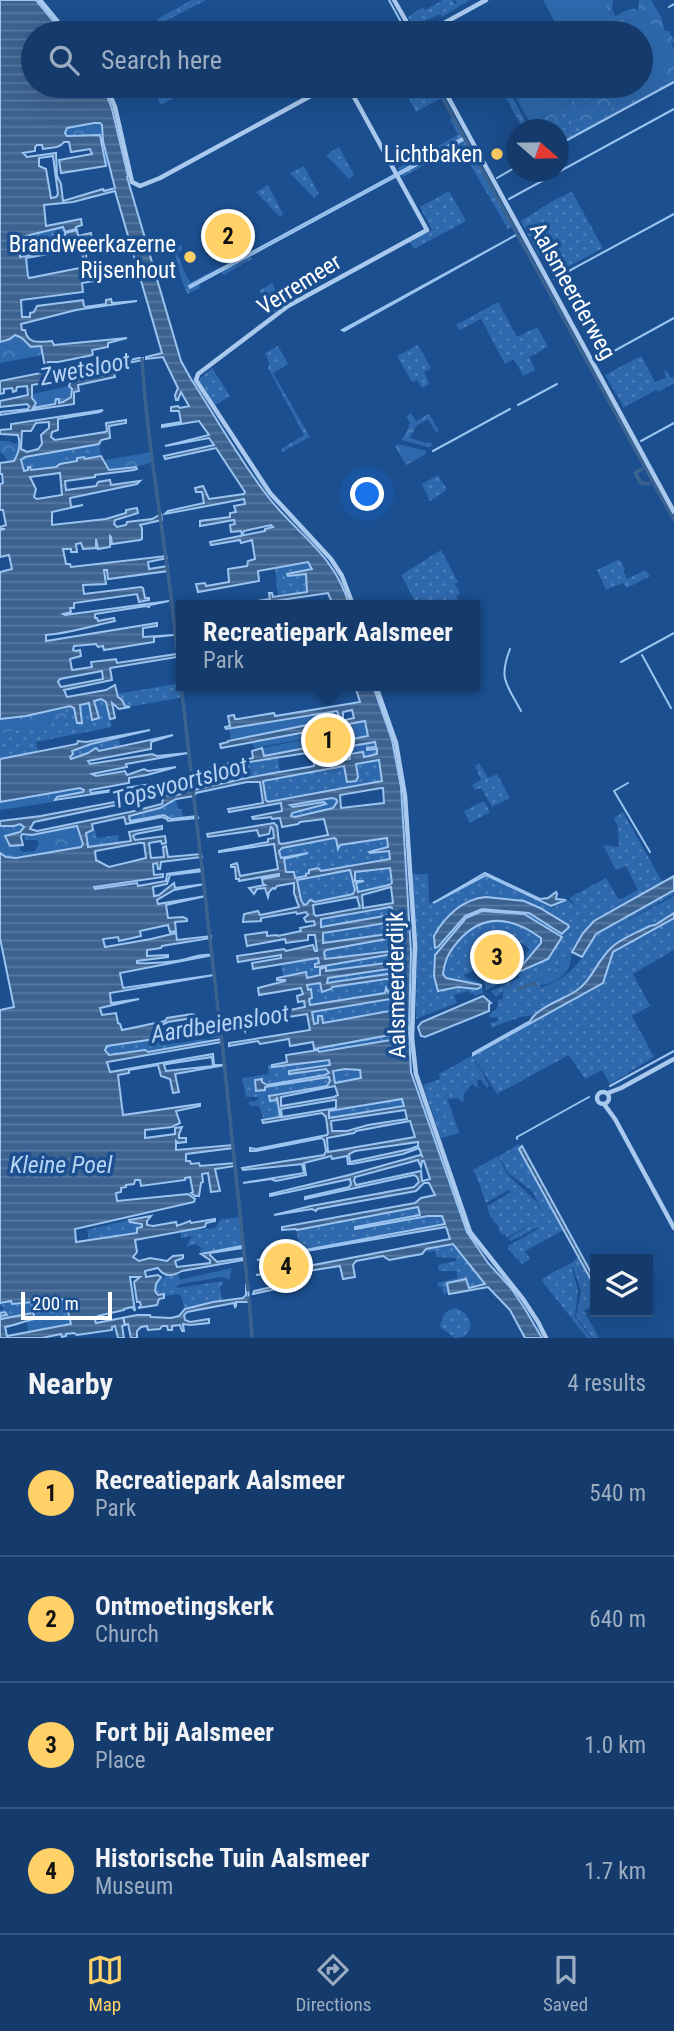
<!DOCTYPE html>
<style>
body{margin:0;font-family:"Roboto Condensed",sans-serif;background:#214673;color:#f1f3f6}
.controls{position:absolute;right:21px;bottom:21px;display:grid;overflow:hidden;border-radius:0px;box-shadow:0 7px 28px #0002}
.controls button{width:63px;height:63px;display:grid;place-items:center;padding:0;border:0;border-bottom:2px solid #33557e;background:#143b6b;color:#f1f3f6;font:35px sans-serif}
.compass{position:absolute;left:506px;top:119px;width:63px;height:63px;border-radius:50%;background:#143b6b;box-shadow:0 7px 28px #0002;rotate:110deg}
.scale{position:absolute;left:21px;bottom:18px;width:91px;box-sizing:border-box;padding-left:7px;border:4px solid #fff;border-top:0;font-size:19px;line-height:24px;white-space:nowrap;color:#fff;-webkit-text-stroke:5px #1b4f8f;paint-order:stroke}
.you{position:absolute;left:368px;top:495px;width:24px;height:24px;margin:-18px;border:5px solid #fff;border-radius:50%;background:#1a73e8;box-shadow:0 0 0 10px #1a73e833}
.badge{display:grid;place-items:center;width:46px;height:46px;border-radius:50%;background:#ffd166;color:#111;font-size:23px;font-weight:700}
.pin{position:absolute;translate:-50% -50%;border:4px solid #fff;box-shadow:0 2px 7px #0006}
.popup{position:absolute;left:176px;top:600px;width:304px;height:91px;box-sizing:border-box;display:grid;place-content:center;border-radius:0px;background:#143b6b;filter:drop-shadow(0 2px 5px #0005);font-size:23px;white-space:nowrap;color:#9dadc1}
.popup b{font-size:26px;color:#f1f3f6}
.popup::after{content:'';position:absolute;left:50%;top:100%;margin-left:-14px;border:14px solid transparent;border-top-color:#143b6b}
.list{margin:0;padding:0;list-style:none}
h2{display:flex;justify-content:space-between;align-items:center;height:91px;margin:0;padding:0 28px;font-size:30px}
h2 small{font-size:23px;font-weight:400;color:#9dadc1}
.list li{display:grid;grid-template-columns:46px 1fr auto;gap:21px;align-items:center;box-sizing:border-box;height:126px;padding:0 28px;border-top:2px solid #33557e}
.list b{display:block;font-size:26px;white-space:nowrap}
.list p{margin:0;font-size:23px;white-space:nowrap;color:#9dadc1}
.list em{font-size:23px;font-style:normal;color:#9dadc1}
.icon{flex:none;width:38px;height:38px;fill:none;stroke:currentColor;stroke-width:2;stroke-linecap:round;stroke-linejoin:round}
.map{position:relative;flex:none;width:674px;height:1338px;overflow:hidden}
.search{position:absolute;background:#143b6b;box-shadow:0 7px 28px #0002;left:21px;right:21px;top:21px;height:77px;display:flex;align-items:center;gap:18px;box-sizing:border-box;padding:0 24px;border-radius:38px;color:#9dadc1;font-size:26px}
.sheet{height:595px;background:#143b6b}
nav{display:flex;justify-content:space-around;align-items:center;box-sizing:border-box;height:98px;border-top:2px solid #33557e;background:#143b6b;font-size:19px;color:#9dadc1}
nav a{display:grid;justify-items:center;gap:4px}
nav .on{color:#ffd166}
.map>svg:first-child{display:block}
.grass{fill:url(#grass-dots);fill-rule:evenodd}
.forest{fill:url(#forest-crowns)}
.wetland{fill:url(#wetland-marsh)}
.park{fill:#2e69ad}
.water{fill:url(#water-rules);stroke:#9cc4f0;stroke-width:2;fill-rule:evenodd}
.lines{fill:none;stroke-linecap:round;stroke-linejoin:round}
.stream{stroke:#9cc4f0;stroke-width:2}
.canal{stroke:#3c6290;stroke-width:3.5}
.ferry{stroke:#b5d3f5;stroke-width:2;stroke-dasharray:9 7;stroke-linecap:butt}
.minor{stroke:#a9c9ee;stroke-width:4.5}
.poi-dot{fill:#ffd166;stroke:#1b4f8f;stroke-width:2.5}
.labels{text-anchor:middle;stroke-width:7;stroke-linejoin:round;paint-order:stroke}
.poi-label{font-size:23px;fill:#fff;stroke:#1b4f8f;text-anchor:end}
.street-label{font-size:23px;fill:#fff;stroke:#1b4f8f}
.water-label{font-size:24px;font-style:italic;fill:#b5d3f5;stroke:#1b4f8f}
</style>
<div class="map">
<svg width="674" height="1338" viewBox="0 0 674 1338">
<defs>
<pattern id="grass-dots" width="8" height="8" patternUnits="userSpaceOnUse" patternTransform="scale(1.75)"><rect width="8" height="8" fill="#2e69ad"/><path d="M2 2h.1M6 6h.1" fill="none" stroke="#4d80b9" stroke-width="1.8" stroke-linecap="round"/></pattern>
<pattern id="forest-crowns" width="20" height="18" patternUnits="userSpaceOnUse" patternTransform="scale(1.75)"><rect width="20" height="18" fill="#2e69ad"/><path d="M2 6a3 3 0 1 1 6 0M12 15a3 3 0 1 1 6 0" fill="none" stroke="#4d80b9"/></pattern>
<pattern id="wetland-marsh" width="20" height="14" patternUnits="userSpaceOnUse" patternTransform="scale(1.75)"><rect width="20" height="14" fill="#2e69ad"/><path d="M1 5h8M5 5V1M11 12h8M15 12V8" fill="none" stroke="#4d80b9"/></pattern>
<pattern id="water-rules" width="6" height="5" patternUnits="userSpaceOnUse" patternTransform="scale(1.75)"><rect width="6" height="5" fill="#3c6290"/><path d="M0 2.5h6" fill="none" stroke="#597aa1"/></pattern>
</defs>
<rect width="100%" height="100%" fill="#1b4f8f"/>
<!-- grass -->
<path class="grass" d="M 192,0 L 206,0 L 160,24 L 157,20 L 159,18 Z
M 443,0 L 452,0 L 455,4 L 457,3 L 455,0 L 470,0 L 442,17 L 440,14 L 414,26 L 408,17 L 423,7 L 425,10 Z
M 674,79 L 674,83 L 559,146 L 559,139 L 565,136 L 564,131 L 556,123 L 566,109 L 569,110 L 572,125 L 580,126 L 596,117 L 607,115 C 618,95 644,106 653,82 L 659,80 L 665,84 Z
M 160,86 L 196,86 L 161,105 L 156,95 L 162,92 Z
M 432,86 L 437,86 L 443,97 L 416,112 L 409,99 Z
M 454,117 L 514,226 L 508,229 L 461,149 L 455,148 L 403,177 L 398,168 L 458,135 L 450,119 Z
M 339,147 L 354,175 L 349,179 L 326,155 Z
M 304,166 L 319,194 L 314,198 L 290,173 Z
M 268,185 L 283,214 L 280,217 L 256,192 Z
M 449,191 L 466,221 L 414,249 L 410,242 L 432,230 L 420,207 Z
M 572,192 L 603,248 L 568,267 L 557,247 L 539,256 L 521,221 L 558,198 Z
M 64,227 L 66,236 L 24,245 L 14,244 L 12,239 Z
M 272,283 L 284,306 L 275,313 L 259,291 Z
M 498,302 L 517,337 L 537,327 L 548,347 L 529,357 L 535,370 L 523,376 L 514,359 L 505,364 L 481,319 L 460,330 L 456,325 Z
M 418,345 L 431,368 L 424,372 L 429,384 L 422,388 L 417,380 L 412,382 L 397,356 Z
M 278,346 L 288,364 L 273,373 L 310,437 L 282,452 L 281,449 L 304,435 L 268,368 L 269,363 L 265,353 Z
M 641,356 L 655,382 L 650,392 L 646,392 L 622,404 L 605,375 Z
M 212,368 L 230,396 L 215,405 L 199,379 Z
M 99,444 L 101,456 L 60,464 L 56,467 L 30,470 L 28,468 L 28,470 L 24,471 L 21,462 L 25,457 Z
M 438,475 L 447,490 L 430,501 L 422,484 Z
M 441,550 L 458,582 L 455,584 L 460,593 L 456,596 L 460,605 L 417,605 L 401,575 Z
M 619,559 L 625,569 L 623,570 L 627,579 L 645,570 L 650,576 L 627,588 L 623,583 L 606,590 L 597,570 Z
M 308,562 L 313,569 L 287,574 L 288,576 L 306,573 L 308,592 L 278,596 L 275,568 Z
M 181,683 L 184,697 L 128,707 L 124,705 L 116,694 Z
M 101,699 L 106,702 L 112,727 L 36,742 L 38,751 L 0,759 L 0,733 L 67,720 L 64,708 L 70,706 L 74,708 L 77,723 L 82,723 L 80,705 L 90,703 L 95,706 L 94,701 Z
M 119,739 L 121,747 L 99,751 L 97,748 L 71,759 L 73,750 L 91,744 Z
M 375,742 L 376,747 L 367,750 L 377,749 L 378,754 L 364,757 L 350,755 L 350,759 L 319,765 L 317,752 Z
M 278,758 L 280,772 L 230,781 L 227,766 Z
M 379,759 L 383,780 L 382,781 L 267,802 L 266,800 L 262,781 L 344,766 L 358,777 L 356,764 Z
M 479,763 L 488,778 L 497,774 L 510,798 L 492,807 L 481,788 L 475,790 L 472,785 L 481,780 L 475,766 Z
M 176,799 L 178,809 L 182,809 L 183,818 L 171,819 L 164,815 L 130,821 L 129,816 L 160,808 Z
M 484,801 L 490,812 L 470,823 L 464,811 Z
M 623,812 L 663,883 L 594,921 L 583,933 L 563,964 L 537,979 L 540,988 L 563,980 L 582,960 L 582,957 L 596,934 L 674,890 L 674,894 L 604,933 L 674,896 L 674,913 L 655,925 L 650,926 L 612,946 L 590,977 L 578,990 L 534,1015 L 521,1017 L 492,1027 L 490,1023 L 498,1021 L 498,1017 L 490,1018 L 489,1015 L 497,1009 L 498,1000 L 501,999 L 503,1000 L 503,991 L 496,997 L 491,991 L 519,978 L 517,968 L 523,963 L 523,958 L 530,949 C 519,938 509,941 497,948 L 495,946 L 483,951 L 483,954 L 480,957 L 489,954 L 491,960 L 467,974 L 464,974 L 466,978 L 482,984 L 483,993 L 475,996 L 473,993 L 470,994 L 469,991 L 454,995 L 457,1003 L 416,1019 L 417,954 L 412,874 L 428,874 L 429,904 L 486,875 L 552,908 L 568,900 L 577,907 L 569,898 L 606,878 L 619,900 L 638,890 L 626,866 L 616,870 L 603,845 L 616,847 L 619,846 L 618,827 L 614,818 ZM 486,897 L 516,899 L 540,908 L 568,925 L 569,928 L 548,959 L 521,971 L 527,957 L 541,943 L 541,938 C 514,920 487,911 463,937 C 449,951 446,955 443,974 L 446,978 L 470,982 L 475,985 L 477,989 L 465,987 L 438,991 C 434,978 430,960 440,949 L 435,948 L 434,936 C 445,916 463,899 486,897 Z
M 95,830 L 97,838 L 118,835 L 119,843 L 88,847 L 86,833 Z
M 334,838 L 336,839 L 338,848 L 339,845 L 387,838 L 388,847 L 369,852 L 389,851 L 390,859 L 321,871 L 317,868 L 309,870 L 309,873 L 306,876 L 294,878 L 294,874 C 284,873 283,868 284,859 L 308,853 L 281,858 L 279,850 L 281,848 Z
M 390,867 L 392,883 L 389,885 L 357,891 L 356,883 L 363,881 L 355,881 L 355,872 Z
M 350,870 L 355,890 L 353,894 L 303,905 L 301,900 L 297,880 Z
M 392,907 L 392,914 L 390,915 L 321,927 L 321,919 Z
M 674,918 L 674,950 L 633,974 L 650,1006 L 632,1016 L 654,1057 L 610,1084 L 602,1070 L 585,1079 L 569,1055 L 497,1094 L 476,1060 L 475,1061 L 481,1077 L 446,1095 L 459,1133 L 441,1138 L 423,1085 L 440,1079 L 439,1074 L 603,983 L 612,952 Z
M 392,922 L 393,933 L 388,934 L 323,943 L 323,933 Z
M 392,938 L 394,950 L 392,951 L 325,960 L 324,952 L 326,950 Z
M 393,954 L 394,955 L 394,962 L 326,972 L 325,968 L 320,975 L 307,978 L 306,972 L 283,976 L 281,965 L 318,958 L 319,963 L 315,964 L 315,967 L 318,967 Z
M 509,964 L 512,965 L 515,977 L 486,990 L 483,976 Z
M 395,968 L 394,973 L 328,984 L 328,978 Z
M 393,978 L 395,981 L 394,994 L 390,994 L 386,989 L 385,993 L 310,1006 L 309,999 L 312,998 L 307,985 L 321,983 L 322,991 L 332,987 Z
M 390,999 L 392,1000 L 391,1011 L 323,1023 L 318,1017 L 319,1023 L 313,1025 L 311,1012 Z
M 219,1027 L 221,1037 L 211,1038 L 207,1035 L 161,1044 L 162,1045 L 205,1039 L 212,1041 L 148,1052 L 145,1050 L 109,1055 L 105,1050 L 107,1046 L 189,1034 L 190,1037 L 194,1031 Z
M 391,1035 L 391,1040 L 319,1052 L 319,1047 Z
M 330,1060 L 331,1065 L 289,1072 L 290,1074 L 326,1069 L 329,1073 L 325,1075 L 267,1085 L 255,1080 L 265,1087 L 330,1077 L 330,1081 L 327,1086 L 278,1094 L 275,1097 L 277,1097 L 280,1117 L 264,1120 L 259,1106 L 250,1106 L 249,1102 L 257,1101 L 258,1097 L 246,1097 L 242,1078 L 269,1074 L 268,1065 L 272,1064 L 273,1067 Z
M 345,1069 L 359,1070 L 361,1078 L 335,1083 L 333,1071 Z
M 402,1099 L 404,1106 L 329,1118 L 329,1111 Z
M 519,1144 L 520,1149 L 564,1230 L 525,1251 L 530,1259 L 522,1264 L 508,1249 L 508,1246 L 538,1229 L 538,1227 L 511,1241 L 508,1238 L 540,1220 L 507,1237 L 503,1233 L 505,1238 L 498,1230 L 500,1229 L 490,1216 L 487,1206 L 511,1192 L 509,1190 L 486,1203 L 476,1175 L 473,1170 L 498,1156 L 507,1174 L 536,1201 L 546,1219 L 532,1191 L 508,1173 L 499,1156 Z
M 418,1207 L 421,1215 L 356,1229 L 428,1216 L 442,1216 L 445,1224 L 304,1250 L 300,1249 L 296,1229 L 297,1230 Z
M 241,1217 L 244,1245 L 201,1254 L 200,1250 L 203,1249 L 196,1244 L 186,1247 L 190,1239 L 194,1236 L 181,1238 L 181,1232 L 198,1228 L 200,1230 L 215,1228 L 221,1219 Z
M 129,1220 L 130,1222 L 142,1223 L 142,1227 L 137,1233 L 88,1241 L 88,1232 L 86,1230 Z
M 453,1244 L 486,1284 L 469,1288 L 447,1283 L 449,1292 L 444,1295 L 442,1287 L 439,1287 L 437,1283 L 457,1278 L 457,1271 L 439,1271 L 438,1265 L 456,1261 L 456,1258 L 436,1257 L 435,1251 L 427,1252 L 426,1249 Z
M 579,1256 L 595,1287 L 595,1303 L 584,1311 L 599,1338 L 592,1338 L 576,1316 L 581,1291 L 573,1267 L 572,1268 L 578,1290 L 575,1317 L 591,1338 L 587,1338 L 542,1281 L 543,1278 L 573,1262 Z
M 179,1273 L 180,1284 L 177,1285 L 177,1288 L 224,1281 L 220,1287 L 222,1301 L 185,1309 L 180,1294 L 164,1296 L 157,1294 L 155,1287 L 161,1278 L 164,1278 L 166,1275 L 173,1276 Z
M 64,1298 L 66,1300 L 69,1312 L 35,1319 L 33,1313 L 1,1319 L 0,1316 L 6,1315 L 5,1312 L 0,1313 L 0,1310 L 4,1309 L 3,1306 L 0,1307 L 0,1303 L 11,1301 L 14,1304 Z
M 456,1308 C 469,1313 477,1327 463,1337 L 455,1338 L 440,1327 C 443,1316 444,1310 456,1308 Z"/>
<!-- forest -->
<path class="forest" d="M 601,0 L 613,0 L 612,8 L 615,16 C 624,13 628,6 638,10 L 639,0 L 651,0 L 661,17 L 665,31 L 669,31 L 674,41 L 672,45 L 674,49 L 674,79 L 665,84 L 659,80 L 653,82 C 643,107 618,94 607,115 L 595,117 L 580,126 L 572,125 L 569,110 L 566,109 L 556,123 L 565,133 L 565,136 L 559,139 L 558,130 L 523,129 L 506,98 L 511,95 L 528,125 L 530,123 L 511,90 L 519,86 L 529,86 L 514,94 L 532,123 L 573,101 L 578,108 L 618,86 L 641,86 L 641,73 L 669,57 L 644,11 L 617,26 L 611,20 L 611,12 L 597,11 Z
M 94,123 L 100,123 L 102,125 L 109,165 L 106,166 L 100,136 L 67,136 L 65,133 L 67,128 Z
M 182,245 L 182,250 L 177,253 L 187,278 L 191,282 L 219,268 L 223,271 L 250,256 L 252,259 L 224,275 L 220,272 L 199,284 L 200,288 L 187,294 L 177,266 L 175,251 L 172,251 L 171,248 Z
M 15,335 L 32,347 L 41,346 L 43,355 L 0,363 L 0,342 Z
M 664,371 L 667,371 L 671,378 L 674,377 L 674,383 L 658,392 L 656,390 L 623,408 L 622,404 L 646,392 L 650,392 L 652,383 L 666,378 Z
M 69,386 L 72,389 L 69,400 L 59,403 L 56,399 L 55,404 L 33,409 L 33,394 Z
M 411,413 L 416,421 L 429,414 L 439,431 L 436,432 L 428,419 L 416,426 L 410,438 L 426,443 L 431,442 L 433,445 L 428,447 L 401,440 L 406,434 L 410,423 L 406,416 Z
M 0,441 L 9,441 L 15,444 L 20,441 L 18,454 L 13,462 L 9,463 L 4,455 L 0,452 Z
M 398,444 L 426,451 L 426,454 L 406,465 L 395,446 Z
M 152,452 L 153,462 L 136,467 L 109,470 L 105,460 Z
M 64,708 L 67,720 L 0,733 L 0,719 L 26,716 Z
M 81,788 L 84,790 L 83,792 L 58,797 L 54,802 L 0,810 L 0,802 Z
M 332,798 L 336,799 L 337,802 L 334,808 L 295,817 L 291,816 L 292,813 L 325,803 L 293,807 L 289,805 Z
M 20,824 L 24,827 L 22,831 L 6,835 L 4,837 L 8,845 L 20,845 L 20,850 L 24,852 L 35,851 L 39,843 L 37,840 L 25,840 L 24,837 L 27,835 L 32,835 L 78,826 L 83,844 L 81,847 L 16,858 L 6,857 L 0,853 L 0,826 Z
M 572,952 C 571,957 571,964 568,969 C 562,979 548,986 538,985 L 542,987 C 558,982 573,972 582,957 C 580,975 556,985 540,988 L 535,984 L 539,977 L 559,967 Z
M 476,1060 L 489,1086 L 487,1088 L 481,1080 L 477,1080 L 478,1088 L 472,1084 L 464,1094 L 463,1103 L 458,1098 L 447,1099 L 446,1095 L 481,1077 Z
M 232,1268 L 229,1280 L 222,1277 L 180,1284 L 179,1280 Z
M 69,1312 L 71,1324 L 28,1332 L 27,1320 Z"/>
<!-- wetland -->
<path class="wetland" d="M 482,909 L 529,914 L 562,934 L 565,933 L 562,937 L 524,914 L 482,911 L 470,915 L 463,921 L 440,949 L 438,947 L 465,916 Z"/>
<!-- park -->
<path class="park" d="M 543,0 L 603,0 L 617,26 L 644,11 L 670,57 L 641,73 L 641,33 L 561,33 Z
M 520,86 L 618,86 L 577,108 L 573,101 L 531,123 L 513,90 Z
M 62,451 L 63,455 L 58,457 L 60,465 L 55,467 L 41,469 L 39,460 L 26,462 L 26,456 Z
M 321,715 L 322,722 L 231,740 L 229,729 Z
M 366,721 L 369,736 L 263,756 L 262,748 L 365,728 L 254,748 L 252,743 Z"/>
<!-- water -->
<path class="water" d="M 0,0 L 36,0 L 63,33 L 33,33 L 33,86 L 103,86 L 112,109 L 128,176 L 127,177 L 181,361 L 191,379 C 217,419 240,461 269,498 C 298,535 336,556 349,605 L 333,605 L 328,593 L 248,605 L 230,605 L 270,599 L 269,593 L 272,593 L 273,597 L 307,592 L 306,574 L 288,576 L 287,574 L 312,569 L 308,562 L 258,571 L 259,581 L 198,592 L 196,584 L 205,583 L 206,586 L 229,582 L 228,569 L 247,566 L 248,561 L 255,559 L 252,540 L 241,543 L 240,540 L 211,545 L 210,542 L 265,531 L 265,529 L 273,527 L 271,525 L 244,531 L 242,535 L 241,531 L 231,532 L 230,525 L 235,524 L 234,520 L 200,526 L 200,521 L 230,517 L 230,513 L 236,512 L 234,506 L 245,504 L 244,499 L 165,514 L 168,511 L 204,503 L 202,492 L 196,492 L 195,488 L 203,486 L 209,499 L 244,494 L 245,492 L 216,448 L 165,459 L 164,456 L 214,445 L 209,438 L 165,446 L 209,435 L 199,421 L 162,427 L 162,425 L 181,422 L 179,411 L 171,411 L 171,407 L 178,406 L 180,408 L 189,406 L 181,392 L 178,400 L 176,400 L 175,395 L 178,388 L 163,357 L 146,359 L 146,357 L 162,353 L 115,191 L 73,202 L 44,205 L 46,226 L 81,219 L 82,225 L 76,227 L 76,229 L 65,232 L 63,227 L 13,239 L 14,244 L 23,243 L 24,245 L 65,236 L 65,233 L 77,230 L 78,236 L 91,233 L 92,239 L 95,241 L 75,245 L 73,240 L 68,241 L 69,246 L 61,247 L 60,242 L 52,244 L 53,249 L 46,250 L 44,246 L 37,247 L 37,252 L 30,253 L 29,249 L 20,251 L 20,257 L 104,241 L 108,245 L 85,249 L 88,266 L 111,265 L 86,270 L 87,278 L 130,272 L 130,275 L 82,283 L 83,292 L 21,300 L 22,317 L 30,317 L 30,313 L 34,312 L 37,306 L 83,300 L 84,306 L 85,307 L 106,304 L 106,300 L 111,299 L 112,303 L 137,301 L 76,310 L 21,324 L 22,330 L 25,330 C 28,345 39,342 52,341 L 54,345 L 127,338 L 108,343 L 108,347 L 92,350 L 93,355 L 58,362 L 48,362 L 51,376 L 139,358 L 143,358 L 143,360 L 113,366 L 115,377 L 78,385 L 79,391 L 74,392 L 74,404 L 0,415 L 0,412 L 28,409 L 29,406 L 27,404 L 0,407 L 0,401 L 28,395 L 27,386 L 17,387 L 16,391 L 13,392 L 12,388 L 4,389 L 4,393 L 0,394 L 0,381 L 46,372 L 41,346 L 31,347 L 22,338 L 15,335 L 10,339 L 0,342 ZM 94,123 L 100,123 L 102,125 L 103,141 L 115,188 L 104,191 L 103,189 L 63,201 L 61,184 L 57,176 L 56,153 L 27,157 L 23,153 L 35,151 L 35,147 L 37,145 L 42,145 L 43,149 C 51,147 59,149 64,142 L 69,142 L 71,152 L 90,149 L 92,154 L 59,160 L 61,173 L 106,166 L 100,135 L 67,136 L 65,133 L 67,128 ZM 53,156 L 58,194 L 56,197 L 51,198 L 46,169 L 39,166 L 39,158 ZM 81,248 L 85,267 L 29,278 L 28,276 L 26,258 ZM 109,371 L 110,374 L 71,381 L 69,386 L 72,389 L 71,397 L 63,402 L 59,403 L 59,399 L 56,399 L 55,404 L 33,408 L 36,403 L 32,398 L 32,385 Z
M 464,137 L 465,139 L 190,288 L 189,286 Z
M 516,235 L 344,331 L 342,330 Z
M 103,410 L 100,412 L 58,419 L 58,430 L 52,432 L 51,437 L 55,440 L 105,432 L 107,431 L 106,423 L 126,420 L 126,423 L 109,426 L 110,438 L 101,440 L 99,444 L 25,457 L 21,460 L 24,471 L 28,470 L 28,467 L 30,467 L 31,470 L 56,467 L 60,464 L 77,461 L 77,458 L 84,457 L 85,459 L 101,456 L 109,470 L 136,467 L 137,469 L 134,470 L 95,475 L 95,477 L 65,481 L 66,490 L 96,486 L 98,482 L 110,480 L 111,485 L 140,481 L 137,484 L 70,498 L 71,507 L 83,505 L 52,512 L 52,525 L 106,519 L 126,513 L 126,510 L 137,508 L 138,513 L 115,520 L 114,524 L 117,527 L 126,525 L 127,522 L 152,519 L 161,514 L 162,520 L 140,525 L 142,528 L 142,539 L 140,540 L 112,544 L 111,537 L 110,536 L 110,547 L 98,549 L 96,539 L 96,548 L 83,549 L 81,543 L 76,544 L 77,552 L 71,552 L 71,549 L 63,549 L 66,564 L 70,564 L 71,567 L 166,556 L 167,558 L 148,562 L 149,569 L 168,566 L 168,571 L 108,579 L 107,570 L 104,570 L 106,584 L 83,585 L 84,594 L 141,587 L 143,588 L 145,598 L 149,598 L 149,600 L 139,602 L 137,594 L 74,603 L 74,608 L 70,608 L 71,612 L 63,614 L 65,615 L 169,601 L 150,605 L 149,607 L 146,606 L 95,614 L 95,618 L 97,618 L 98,621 L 114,618 L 115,621 C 91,626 71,633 46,635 L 46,641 L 157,623 L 157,626 L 143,628 L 143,637 L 174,635 L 154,637 L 154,642 L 104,650 L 103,646 L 98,647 L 96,644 L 74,646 L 73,650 L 76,651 L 80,650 L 81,656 L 70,659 L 72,670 L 92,667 L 91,662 L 116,659 L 117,663 L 177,654 L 177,657 L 110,668 L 112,680 L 64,690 L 67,697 L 106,690 L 115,685 L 118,697 L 122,700 L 125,706 L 130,707 L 119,709 L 112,703 L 115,718 L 110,719 L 106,702 L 101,699 L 94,701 L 99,718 L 92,720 L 89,703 L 80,705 L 82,723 L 77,723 L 74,708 L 70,706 L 26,716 L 0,719 L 0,572 L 12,569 L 9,555 L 0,557 L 0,530 L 5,529 L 0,529 L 0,527 L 6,525 L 3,510 L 0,510 L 0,484 L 3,483 L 2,474 L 0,474 L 0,463 L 14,461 C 19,452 21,445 18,435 L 0,434 L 0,430 L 11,429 L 11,424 ZM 49,422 L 49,428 L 41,435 L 42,444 L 38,449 L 27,452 L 21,449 L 22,431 L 31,431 L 36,423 ZM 60,473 L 62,495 L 37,499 L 34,497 L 36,489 L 30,477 ZM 102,671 L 103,679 L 61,687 L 58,682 L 60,679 Z
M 355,686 L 373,686 L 392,740 L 401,787 L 411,952 L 409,1033 L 411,1072 L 467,1232 L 488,1263 L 511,1288 L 525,1309 L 542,1338 L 525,1338 L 510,1310 L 488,1287 L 449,1294 L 447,1283 L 466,1279 L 469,1288 L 485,1284 L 453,1244 L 426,1249 L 422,1254 L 389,1260 L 383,1256 L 356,1261 L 353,1265 L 355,1277 L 343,1279 L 340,1266 L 301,1272 L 301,1275 L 294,1276 L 296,1285 L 253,1294 L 254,1291 L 285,1284 L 282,1272 L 256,1275 L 305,1266 L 304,1260 L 306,1260 L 308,1266 L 450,1239 L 446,1227 L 306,1251 L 305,1259 L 303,1252 L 257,1260 L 290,1253 L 288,1246 L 292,1245 L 293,1250 L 305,1250 L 445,1224 L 442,1216 L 428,1216 L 355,1229 L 355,1227 L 420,1215 L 418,1207 L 297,1230 L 296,1229 L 282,1230 L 282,1227 L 415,1203 L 421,1198 L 435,1195 L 429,1183 L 424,1183 L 416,1191 L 317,1209 L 316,1211 L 312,1209 L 274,1215 L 311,1206 L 414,1187 L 419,1182 L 417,1177 L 414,1175 L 305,1199 L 305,1197 L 349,1187 L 351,1184 L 350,1179 L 270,1196 L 270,1194 L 349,1175 L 420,1155 L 422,1156 L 419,1148 L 403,1154 L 352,1164 L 348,1164 L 347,1156 L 332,1159 L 331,1156 L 304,1163 L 306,1175 L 276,1181 L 271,1179 L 243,1183 L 304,1173 L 302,1164 L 243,1170 L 242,1168 L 324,1155 L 326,1151 L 324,1140 L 322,1138 L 256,1151 L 250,1151 L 250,1148 L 256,1149 L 327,1135 L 328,1133 L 326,1117 L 322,1113 L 263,1123 L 262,1120 L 280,1117 L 277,1097 L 276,1100 L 270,1101 L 269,1096 L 327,1086 L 330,1081 L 329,1077 L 265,1087 L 265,1090 L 256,1091 L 255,1080 L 262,1079 L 262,1082 L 267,1085 L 325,1075 L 329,1073 L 326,1069 L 289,1074 L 289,1071 L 330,1065 L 329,1060 L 272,1067 L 272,1065 L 287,1062 L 286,1055 L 318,1050 L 319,1052 L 391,1040 L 390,1035 L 314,1049 L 313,1042 L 290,1046 L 289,1039 L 260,1044 L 258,1041 L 229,1046 L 229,1043 L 310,1030 L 307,1014 L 246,1024 L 245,1031 L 241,1023 L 222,1026 L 221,1037 L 219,1027 L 194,1031 L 192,1037 L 190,1037 L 189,1034 L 107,1046 L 105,1050 L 109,1055 L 145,1050 L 148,1052 L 222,1039 L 222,1042 L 107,1062 L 110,1072 L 213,1054 L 214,1065 L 225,1065 L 175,1074 L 179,1092 L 173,1093 L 170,1079 L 161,1076 L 158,1065 L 129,1070 L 129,1073 L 118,1075 L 123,1115 L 200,1104 L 200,1106 L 176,1111 L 180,1123 L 172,1127 L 145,1130 L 145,1138 L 175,1134 L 175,1128 L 182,1127 L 179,1134 L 179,1138 L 186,1138 L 186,1142 L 178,1143 L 176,1141 L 176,1150 L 233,1145 L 233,1148 L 186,1154 L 186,1161 L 190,1161 L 191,1164 L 199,1163 L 200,1166 L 235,1163 L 235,1166 L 215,1169 L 220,1191 L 211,1192 L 208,1173 L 202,1174 L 203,1182 L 201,1183 L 199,1196 L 195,1196 L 191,1193 L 193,1192 L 190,1177 L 185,1178 L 185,1180 L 141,1186 L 140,1180 L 135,1180 L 134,1184 L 126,1185 L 126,1187 L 121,1188 L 121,1192 L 116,1193 L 117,1201 L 188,1194 L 195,1199 L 194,1202 L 75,1229 L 76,1242 L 137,1233 L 137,1228 L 142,1227 L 142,1224 L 130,1222 L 129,1220 L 151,1216 L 147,1221 L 147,1225 L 153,1226 L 176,1222 L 177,1226 L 190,1221 L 191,1223 L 215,1219 L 215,1221 L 206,1223 L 205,1227 L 135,1240 L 137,1252 L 133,1257 L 139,1261 L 150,1258 L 167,1261 L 173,1256 L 183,1255 L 183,1258 L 175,1261 L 177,1267 L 210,1263 L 210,1260 L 201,1254 L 242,1246 L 243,1248 L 210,1253 L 210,1255 L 217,1262 L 244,1258 L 244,1260 L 182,1271 C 173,1276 165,1278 158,1268 L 145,1271 L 146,1277 L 158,1275 L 161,1277 L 156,1284 L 155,1291 L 158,1295 L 164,1294 L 164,1298 L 159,1299 L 157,1305 L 138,1308 L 141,1306 L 140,1302 L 137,1302 L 134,1282 L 140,1277 L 130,1277 L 135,1311 L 132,1307 L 124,1309 L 124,1310 L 98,1316 L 95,1321 L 96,1323 L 137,1315 L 150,1315 L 151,1317 L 171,1318 L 179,1316 L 185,1309 L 213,1302 L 243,1298 L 246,1295 L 246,1285 L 248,1285 L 249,1302 L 236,1302 L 236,1306 L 235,1307 L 234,1303 L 187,1312 L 184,1315 L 185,1320 L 190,1322 L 209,1319 L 209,1323 L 190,1325 L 183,1324 L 184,1331 L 182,1331 L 180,1325 L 172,1326 L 172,1330 L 168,1330 L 167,1326 L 162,1326 L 160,1329 L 148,1330 L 147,1326 L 141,1327 L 137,1331 L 137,1338 L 131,1338 L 128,1324 L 122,1326 L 124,1338 L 118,1338 L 115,1326 L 112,1327 L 112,1330 L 77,1335 L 74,1333 L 66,1334 L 66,1336 L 62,1337 L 61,1334 L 42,1338 L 0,1338 L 0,1313 L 5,1312 L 7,1315 L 0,1316 L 1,1319 L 33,1313 L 35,1319 C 24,1321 16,1325 5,1327 L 7,1336 L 71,1324 L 65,1299 L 12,1304 L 11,1301 L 0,1303 L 0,1010 L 14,1007 L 0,938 L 0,853 L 6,857 L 16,858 L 81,847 L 83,844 L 77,826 L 32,835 L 22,834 L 21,837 L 23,845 L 10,846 L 5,836 L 20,832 L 24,827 L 20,824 L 14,826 L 0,826 L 0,821 L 41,816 L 162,793 C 172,801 181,792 192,790 C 204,788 220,784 233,781 C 260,775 287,771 314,766 L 313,752 L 205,769 L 253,758 L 252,751 L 262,748 L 264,756 L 368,736 L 365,721 L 221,748 L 220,744 L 228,742 L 228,741 L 322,722 L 323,725 L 354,718 L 352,710 L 343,712 L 343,718 L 340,719 L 337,711 L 226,729 L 225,727 L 230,726 L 228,716 L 234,715 L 235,719 L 238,719 L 274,713 L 275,716 L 360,702 ZM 375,742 L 376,747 L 367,748 L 367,750 L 377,749 L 377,754 L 364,757 L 363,752 L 350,754 L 350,759 L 319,764 L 317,752 ZM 379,760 L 382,781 L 268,802 L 266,800 L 263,781 L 344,766 L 347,782 L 356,781 L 358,777 L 356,764 ZM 247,782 L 260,782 L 263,803 L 228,809 L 229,812 L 281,803 L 282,811 L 252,817 L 253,819 L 271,817 L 272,819 L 280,818 L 282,827 L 298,824 L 300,822 L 324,819 L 328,835 L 282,844 L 279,843 L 277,826 L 274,823 L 207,834 L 208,837 L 257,830 L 259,836 L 269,834 L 271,827 L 273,829 L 274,838 L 268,839 L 268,842 L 219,851 L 219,852 L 274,844 L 278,869 L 240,876 L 237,863 L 231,865 L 231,867 L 235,867 L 236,879 L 239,879 L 239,881 L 279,874 L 279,876 L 262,879 L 263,884 L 265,885 L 249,888 L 254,894 L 257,889 L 265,888 L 268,897 L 269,892 L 273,888 L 275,889 L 277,886 L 294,883 L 294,893 L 299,907 L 260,915 L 258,911 L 244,914 L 243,922 L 261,921 L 261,918 L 296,912 L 297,914 L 306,912 L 308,915 L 304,918 L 306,922 L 314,921 L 315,925 L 300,928 L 301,931 L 278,936 L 277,935 L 267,936 L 267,932 L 245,935 L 247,946 L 285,939 L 286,943 L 308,940 L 308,935 L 315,935 L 317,951 L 315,951 L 313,945 L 286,951 L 284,949 L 237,956 L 238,962 L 281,955 L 281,958 L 252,963 L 253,969 L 318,958 L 319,963 L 315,964 L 315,967 L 318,967 L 393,954 L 394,962 L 326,971 L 326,967 L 320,969 L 320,975 L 307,978 L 306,972 L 277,978 L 277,980 L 285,980 L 285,981 L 258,988 L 259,995 L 301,988 L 303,994 L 297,996 L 298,1002 L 304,1001 L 305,1007 L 224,1023 L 221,1023 L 218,1017 L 218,1024 L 156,1033 L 157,1027 L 168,1022 L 192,1018 L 195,1015 L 192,1014 L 167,1018 L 165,1021 L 122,1030 L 120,1024 L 118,1023 L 116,1013 L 102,1015 L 100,1008 L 139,999 L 111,1003 L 110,993 L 214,975 L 123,988 L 120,973 L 213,955 C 205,954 195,956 186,959 C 176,962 146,964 137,963 L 137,961 L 168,957 L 168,955 L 147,956 L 147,950 L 161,948 L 162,946 L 211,938 L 211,936 L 177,940 L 176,933 L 151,939 L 105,947 L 103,939 L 118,937 L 119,941 L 141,936 L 140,931 L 168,925 L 170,932 L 176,931 L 175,922 L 187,921 L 187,919 L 183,917 L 168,918 L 166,905 L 206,896 L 158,904 L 157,900 L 174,890 L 205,884 L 175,888 L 174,883 L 159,895 L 154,896 L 153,887 L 167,884 L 170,875 L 203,871 L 203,869 L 167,874 L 166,881 L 138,886 L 137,883 L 95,889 L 94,887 L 163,877 L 163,874 L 154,875 L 153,864 L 157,863 L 158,869 L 160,869 L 161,862 L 202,857 L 201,854 L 168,857 L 166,846 L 163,847 L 164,857 L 151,858 L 149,843 L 161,841 L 162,844 L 166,843 L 165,836 L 135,840 L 133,836 L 136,834 L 162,829 L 162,826 L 129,832 L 131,841 L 88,847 L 86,833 L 93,830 L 92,824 L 124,817 L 126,824 L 162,817 L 167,819 L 168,821 L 198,818 L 197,816 L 171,819 L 164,815 L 130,821 L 129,816 L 160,808 L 176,799 L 194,796 L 196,793 ZM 381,788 L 383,788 L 384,803 L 341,808 L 340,795 ZM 160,796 L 163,799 L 162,804 L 130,812 L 37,831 L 30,829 L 34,822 ZM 332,798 L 336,799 L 337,802 L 333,808 L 295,817 L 291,816 L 292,813 L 326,804 L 324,802 L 293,807 L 290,805 ZM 334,838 L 336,839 L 338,849 L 340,845 L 387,838 L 388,847 L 369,852 L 370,853 L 389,851 L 390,859 L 321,871 L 318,868 L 309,870 L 309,873 L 306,874 L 306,876 L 295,878 L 294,872 L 286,872 L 284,859 L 308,853 L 281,858 L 279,851 L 282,848 ZM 139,843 L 144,843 L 146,858 L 109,867 L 96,860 L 95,851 ZM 390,868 L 392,883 L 389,885 L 358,892 L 356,883 L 364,881 L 355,881 L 355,872 ZM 350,870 L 355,890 L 353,894 L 315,902 L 310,900 L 307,904 L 304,905 L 301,900 L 297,880 ZM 391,887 L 393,903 L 363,908 L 362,895 ZM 357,897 L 360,908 L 316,916 L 314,914 L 313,905 ZM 390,907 L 392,908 L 392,914 L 390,915 L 321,927 L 321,919 ZM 392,922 L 393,923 L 393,933 L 388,934 L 323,943 L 323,933 ZM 392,938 L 394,949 L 392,951 L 325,959 L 324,952 L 326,950 ZM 395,968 L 394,973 L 327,983 L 328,978 ZM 393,978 L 395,981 L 394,994 L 389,994 L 386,988 L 385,993 L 310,1005 L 309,999 L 312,998 L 311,989 L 308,990 L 307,985 L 320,983 L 322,992 L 331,989 L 332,987 ZM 390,999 L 392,1000 L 390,1011 L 323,1023 L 322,1016 L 318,1016 L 318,1023 L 314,1024 L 312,1012 ZM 212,1057 L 213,1066 L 166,1071 L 164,1065 L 167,1064 ZM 345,1069 L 360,1070 L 361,1078 L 335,1083 L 333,1071 ZM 335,1086 L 338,1095 L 334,1097 L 281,1106 L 281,1097 ZM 402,1099 L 404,1106 L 329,1118 L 329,1111 ZM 334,1100 L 336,1100 L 336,1108 L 282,1117 L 281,1109 ZM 405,1110 L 407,1119 L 368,1125 L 347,1131 L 332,1131 L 331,1121 ZM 410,1121 L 415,1137 L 328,1152 L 327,1138 L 354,1133 L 356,1131 ZM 418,1142 L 418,1146 L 410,1149 L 350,1162 L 349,1154 L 355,1151 ZM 418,1160 L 421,1167 L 422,1161 L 424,1161 L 430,1179 L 422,1181 L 421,1171 L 356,1185 L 354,1181 L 355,1177 Z
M 150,730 L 91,744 L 72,751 L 73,754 L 70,757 L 71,759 L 88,753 L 96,748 L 99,751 L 173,735 L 151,742 L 151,749 L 88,761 L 90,764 L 152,754 L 157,756 L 188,753 L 126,764 L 127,767 L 92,774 L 96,776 L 125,771 L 127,775 L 144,769 L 148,771 L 176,767 L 147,775 L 129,778 L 129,783 L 90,790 L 91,793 L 166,782 L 165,783 L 55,800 L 57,797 L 83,792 L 84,790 L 80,788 L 0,802 L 0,759 L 77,744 L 78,741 L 86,742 Z
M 485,873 L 540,899 L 548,898 L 556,892 L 557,894 L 556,899 L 566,900 L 551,906 L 486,875 L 433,903 Z
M 674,876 L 674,890 L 596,934 L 582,957 L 572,952 L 583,933 L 594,921 Z
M 486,897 L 524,901 L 540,908 L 568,925 L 569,927 L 562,934 L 529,913 L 482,909 L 465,916 L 438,947 L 435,948 L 434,936 C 445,916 463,899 486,897 Z
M 482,911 L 524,914 L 562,937 L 548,959 L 521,971 L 520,968 L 541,943 L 541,938 C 515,919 487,912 462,937 C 451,949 445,957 443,974 L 446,978 L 481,985 L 481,987 L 477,989 L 458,987 L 438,991 L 434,976 L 435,955 L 466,918 Z
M 674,913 L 674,918 L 613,952 L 603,983 L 473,1055 L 473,1053 L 530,1021 C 538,1007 562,1000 576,991 C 592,980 597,961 611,948 C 621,938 638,932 650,926 L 655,925 Z
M 483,996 L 491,1003 L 489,1004 L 489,1011 L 425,1037 L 421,1036 L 418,1027 L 422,1022 Z
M 522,1146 L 595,1280 L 595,1287 L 519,1149 Z"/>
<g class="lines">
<!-- stream -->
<path class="stream" d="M 389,0 L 407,33
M 669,7 L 674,4
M 558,145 L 674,82
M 497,178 L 516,167
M 509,199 L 674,109
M 554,279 L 674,214
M 596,361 L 674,318
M 518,405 L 557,384
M 641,441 L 674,423
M 433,451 L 510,409
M 510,649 C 498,680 507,684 521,711
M 642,655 L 671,708
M 621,662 L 674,633
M 628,783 L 614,791 L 650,852
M 610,1086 L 674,1051
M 517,1139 L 517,1137 L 589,1097"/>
<!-- canal -->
<path class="canal" d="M 436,86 L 674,520
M 142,359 C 147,439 161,517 171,596 C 188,737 204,878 219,1018
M 642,469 L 635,473 L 641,483 L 649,484
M 519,989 L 534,983 L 536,985
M 221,1033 L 248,1290
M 249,1298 L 252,1336"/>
<!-- ferry -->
<path class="ferry" d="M 132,252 L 148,250
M 123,1317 L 125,1325"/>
<!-- minor -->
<path class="minor" d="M 40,0 L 67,33
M 394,0 L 413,33
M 426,33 L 486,0
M 106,86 L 115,107 L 132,182 L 140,186 L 160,178 L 329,86
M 348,86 L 427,230 L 288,306 L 198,374 L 196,380 L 270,493 L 331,559 L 342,576 L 353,605
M 442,86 L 674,512
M 376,686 L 396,743 L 405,796 L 415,945 L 412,1038 L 416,1074 L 470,1232 L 523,1299 L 538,1322 L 546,1338
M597 1098a6 6 0 1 1 12 0a6 6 0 1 1-12 0Z
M 608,1093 L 621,1088 L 674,1059
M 604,1104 L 615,1119 L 674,1228"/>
</g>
<!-- markers -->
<g class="poi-dot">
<circle cx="497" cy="154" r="7"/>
<circle cx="190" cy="257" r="7"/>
</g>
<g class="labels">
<!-- poi labels -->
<g class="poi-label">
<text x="483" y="162">Lichtbaken</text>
<text x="176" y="252">Brandweerkazerne<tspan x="176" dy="26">Rijsenhout</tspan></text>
</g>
<!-- street labels -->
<g class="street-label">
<text transform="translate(299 284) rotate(-32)" y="8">Verremeer</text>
<text transform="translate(573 291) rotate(61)" y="8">Aalsmeerderweg</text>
<text transform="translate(396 985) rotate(-91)" y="8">Aalsmeerderdijk</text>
</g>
<!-- water labels -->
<g class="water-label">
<text transform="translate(85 369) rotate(-11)" y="8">Zwetsloot</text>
<text transform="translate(180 783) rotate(-15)" y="8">Topsvoortsloot</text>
<text transform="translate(220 1024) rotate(-9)" y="8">Aardbeiensloot</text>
<text x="61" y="1173">Kleine Poel</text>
</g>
</g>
</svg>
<div class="controls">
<button><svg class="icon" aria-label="layers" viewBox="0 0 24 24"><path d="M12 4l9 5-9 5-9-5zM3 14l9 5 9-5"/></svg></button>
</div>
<svg class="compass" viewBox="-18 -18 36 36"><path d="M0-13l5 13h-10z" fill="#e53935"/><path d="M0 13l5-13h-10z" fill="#9dadc1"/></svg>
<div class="scale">200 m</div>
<div class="you"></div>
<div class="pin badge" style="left:328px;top:740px">1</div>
<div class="popup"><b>Recreatiepark Aalsmeer</b>Park</div>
<div class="pin badge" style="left:228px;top:236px">2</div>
<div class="pin badge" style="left:497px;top:957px">3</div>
<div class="pin badge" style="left:286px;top:1266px">4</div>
<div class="search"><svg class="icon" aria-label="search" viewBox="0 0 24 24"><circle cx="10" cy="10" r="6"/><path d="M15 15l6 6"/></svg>Search here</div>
</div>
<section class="sheet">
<h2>Nearby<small>4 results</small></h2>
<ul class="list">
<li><span class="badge">1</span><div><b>Recreatiepark Aalsmeer</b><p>Park</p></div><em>540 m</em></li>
<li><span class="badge">2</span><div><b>Ontmoetingskerk</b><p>Church</p></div><em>640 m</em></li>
<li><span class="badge">3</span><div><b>Fort bij Aalsmeer</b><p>Place</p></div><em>1.0 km</em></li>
<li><span class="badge">4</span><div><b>Historische Tuin Aalsmeer</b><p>Museum</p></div><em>1.7 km</em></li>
</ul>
</section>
<nav>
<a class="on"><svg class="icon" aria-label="map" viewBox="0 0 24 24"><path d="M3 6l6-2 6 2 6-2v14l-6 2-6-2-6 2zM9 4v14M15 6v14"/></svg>Map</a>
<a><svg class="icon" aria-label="directions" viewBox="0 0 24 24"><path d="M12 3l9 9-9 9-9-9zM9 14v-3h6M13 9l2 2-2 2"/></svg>Directions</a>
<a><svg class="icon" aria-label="saved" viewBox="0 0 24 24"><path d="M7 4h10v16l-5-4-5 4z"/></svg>Saved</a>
</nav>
